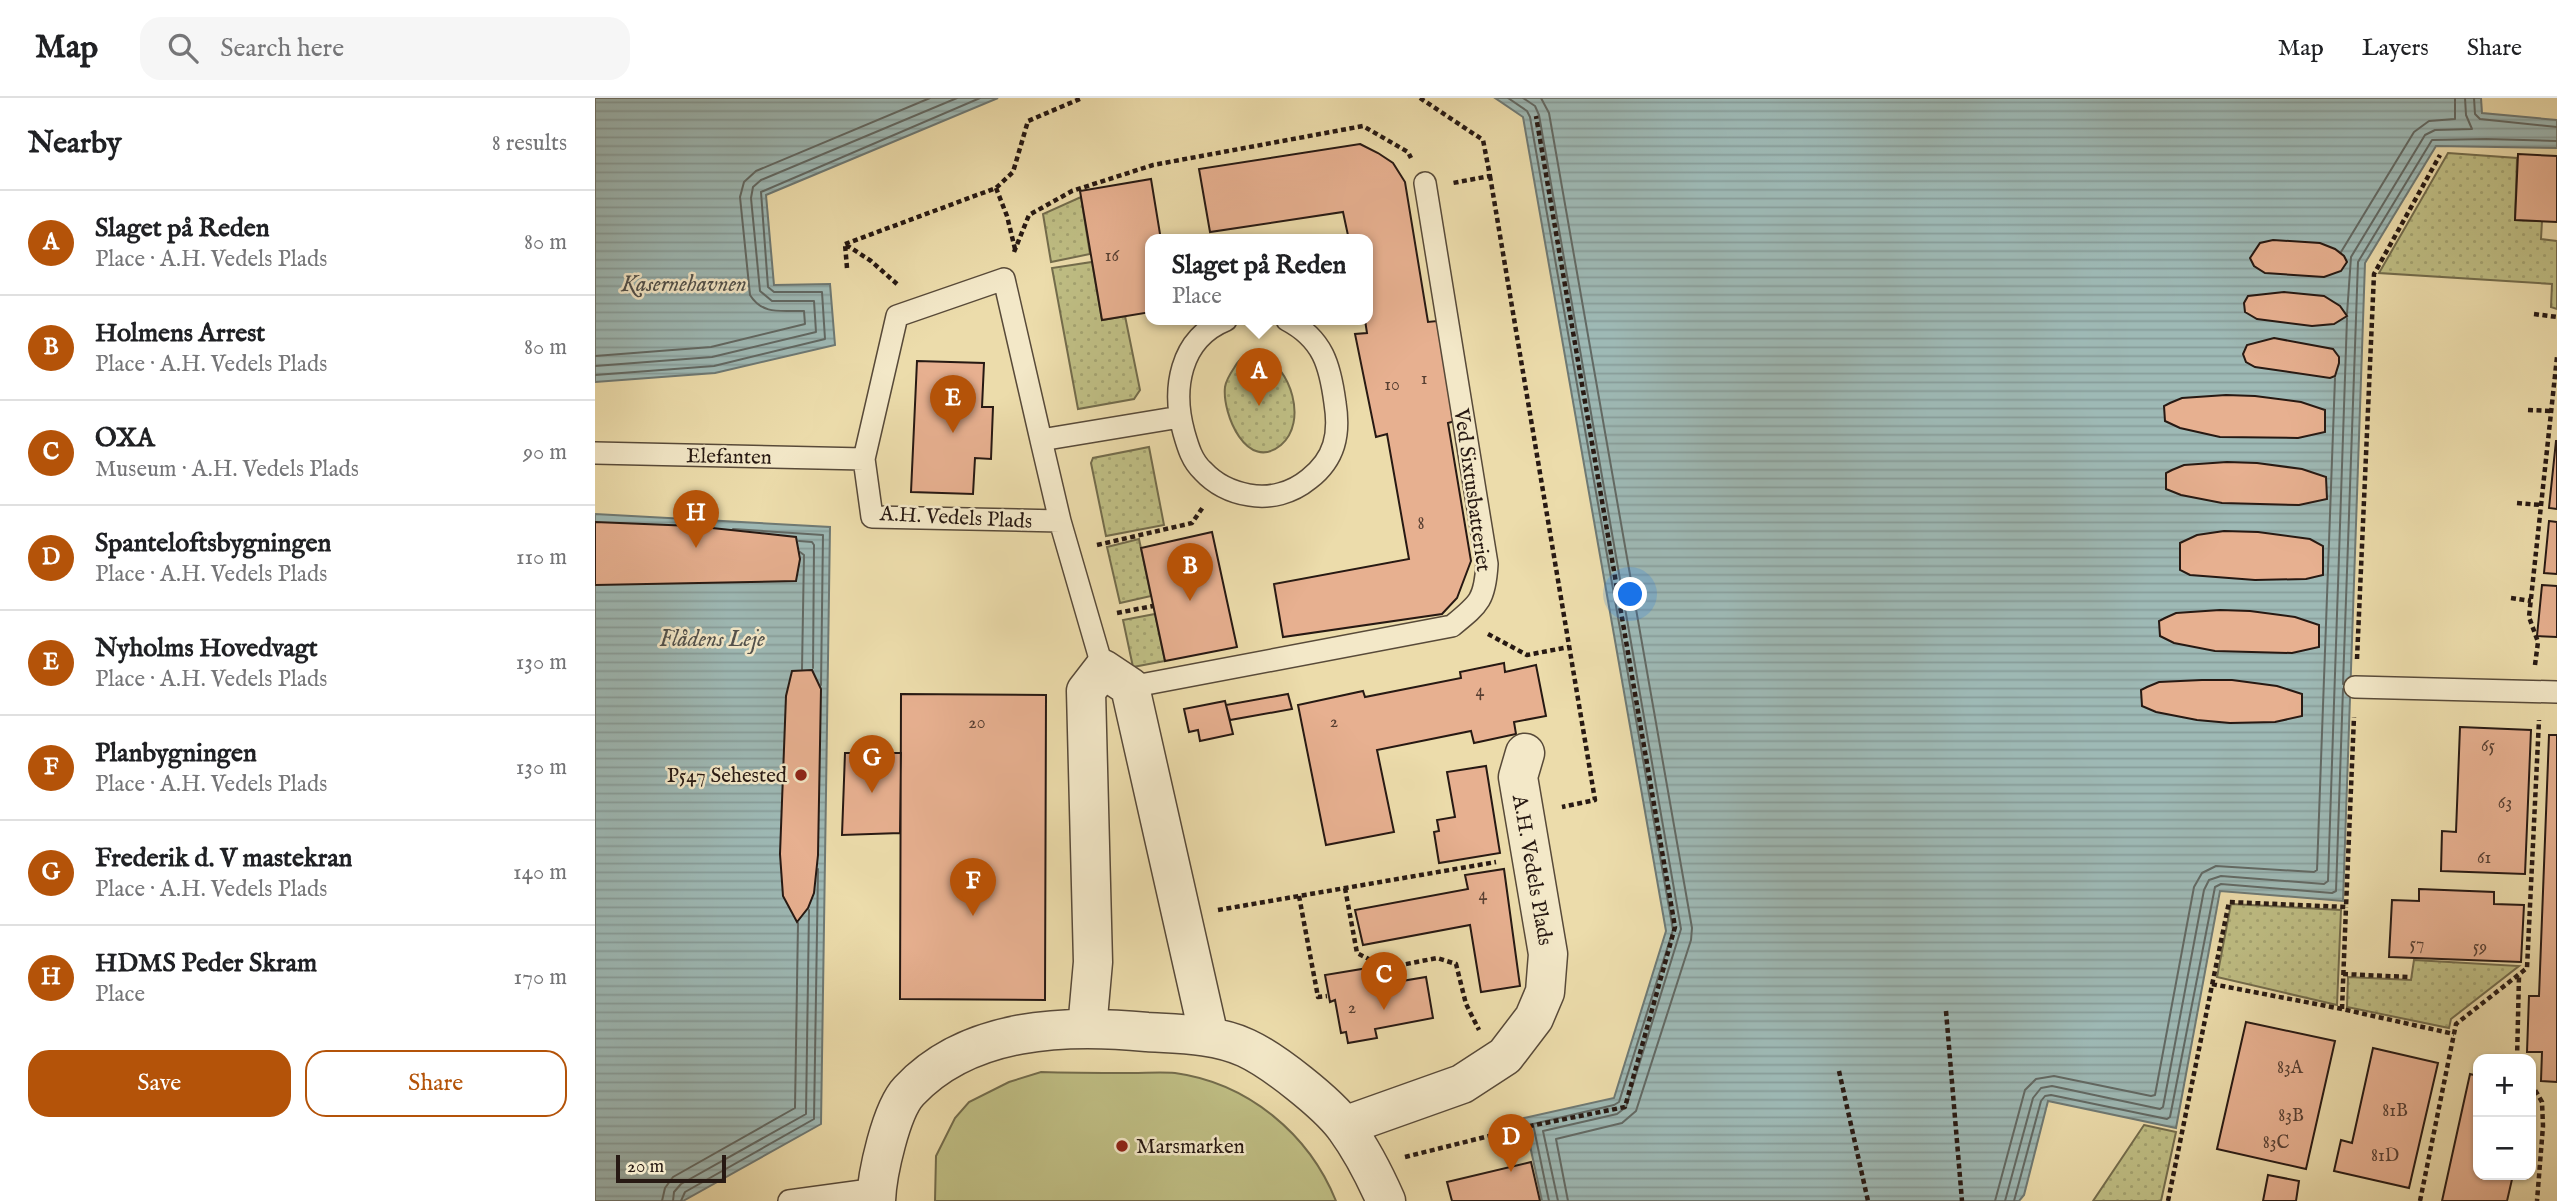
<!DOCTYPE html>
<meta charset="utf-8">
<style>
body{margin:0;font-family:"IM FELL English",serif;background:#f6f6f6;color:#202124}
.controls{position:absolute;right:21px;bottom:21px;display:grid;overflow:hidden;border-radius:14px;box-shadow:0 2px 5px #0004}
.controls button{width:63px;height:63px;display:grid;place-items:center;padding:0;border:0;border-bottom:2px solid #e0e0e0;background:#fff;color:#202124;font:35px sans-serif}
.scale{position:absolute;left:21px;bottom:18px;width:110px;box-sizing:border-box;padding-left:7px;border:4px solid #271913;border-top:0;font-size:19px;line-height:24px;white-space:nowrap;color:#271913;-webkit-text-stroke:5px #f3e8c8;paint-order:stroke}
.you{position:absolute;left:1036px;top:497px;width:24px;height:24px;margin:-18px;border:5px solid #fff;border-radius:50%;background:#1a73e8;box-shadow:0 0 0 10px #1a73e833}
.badge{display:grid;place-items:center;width:46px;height:46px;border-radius:50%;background:#b45309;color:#fff;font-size:23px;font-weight:700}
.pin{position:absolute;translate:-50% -58px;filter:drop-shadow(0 2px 4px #0008)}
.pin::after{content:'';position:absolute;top:37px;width:24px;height:21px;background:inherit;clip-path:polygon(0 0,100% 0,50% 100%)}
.popup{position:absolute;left:550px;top:136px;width:228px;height:91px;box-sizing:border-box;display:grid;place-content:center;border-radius:14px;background:#fff;filter:drop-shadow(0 2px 5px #0005);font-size:23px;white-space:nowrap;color:#757577}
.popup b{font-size:26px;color:#202124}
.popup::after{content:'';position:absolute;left:50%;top:100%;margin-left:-14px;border:14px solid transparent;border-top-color:#fff}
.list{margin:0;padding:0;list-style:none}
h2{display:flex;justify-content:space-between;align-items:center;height:91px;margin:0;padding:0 28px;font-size:30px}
h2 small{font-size:23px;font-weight:400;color:#757577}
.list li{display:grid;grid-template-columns:46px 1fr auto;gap:21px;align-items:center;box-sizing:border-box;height:105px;padding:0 28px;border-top:2px solid #e0e0e0}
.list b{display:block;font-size:26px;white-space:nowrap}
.list p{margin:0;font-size:23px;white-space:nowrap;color:#757577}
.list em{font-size:23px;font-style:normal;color:#757577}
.actions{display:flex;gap:14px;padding:21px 28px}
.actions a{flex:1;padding:16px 0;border:2px solid #b45309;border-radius:21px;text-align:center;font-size:24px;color:#b45309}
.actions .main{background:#b45309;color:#fff}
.icon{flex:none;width:38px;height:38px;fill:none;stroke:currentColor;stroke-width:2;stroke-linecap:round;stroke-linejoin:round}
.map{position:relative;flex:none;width:1962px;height:1103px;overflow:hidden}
header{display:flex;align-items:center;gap:42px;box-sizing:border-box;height:98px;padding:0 35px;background:#fff;border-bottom:2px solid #e0e0e0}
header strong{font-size:33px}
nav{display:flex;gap:38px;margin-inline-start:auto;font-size:24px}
.search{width:490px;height:63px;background:#f6f6f6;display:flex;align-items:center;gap:18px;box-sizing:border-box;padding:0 24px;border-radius:21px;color:#757577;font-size:26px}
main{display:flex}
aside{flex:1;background:#fff}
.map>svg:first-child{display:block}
.grass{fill:url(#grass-dots);stroke:#736c4c;stroke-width:2}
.garden{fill:#bfbe84;stroke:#736c4c;stroke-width:2}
.water{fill:url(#water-rules);stroke:#6e7974;stroke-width:2}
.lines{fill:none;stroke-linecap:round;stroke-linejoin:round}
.shore{stroke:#626964;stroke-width:2}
.building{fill:#e7b090;stroke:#271913;stroke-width:2}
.service-casing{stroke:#584a39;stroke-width:24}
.minor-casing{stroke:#584a39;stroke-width:41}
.path{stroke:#271913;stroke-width:4.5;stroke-dasharray:5 3.5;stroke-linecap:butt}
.service{stroke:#f3e8c8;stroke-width:21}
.minor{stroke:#f3e8c8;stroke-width:38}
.poi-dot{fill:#8f2418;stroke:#f3e8c8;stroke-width:2.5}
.labels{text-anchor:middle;stroke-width:5;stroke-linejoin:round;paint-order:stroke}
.number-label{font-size:18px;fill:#573f32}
.street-label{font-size:21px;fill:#271913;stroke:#f3e8c8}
.poi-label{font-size:21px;fill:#271913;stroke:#f3e8c8;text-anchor:end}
.water-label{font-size:23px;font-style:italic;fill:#51514c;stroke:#f3e8c8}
</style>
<header>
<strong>Map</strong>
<div class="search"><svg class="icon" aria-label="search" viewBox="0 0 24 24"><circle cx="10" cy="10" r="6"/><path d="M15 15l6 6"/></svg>Search here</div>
<nav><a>Map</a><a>Layers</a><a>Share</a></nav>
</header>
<main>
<aside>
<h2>Nearby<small>8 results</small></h2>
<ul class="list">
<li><span class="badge">A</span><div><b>Slaget på Reden</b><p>Place · A.H. Vedels Plads</p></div><em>80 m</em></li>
<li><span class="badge">B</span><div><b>Holmens Arrest</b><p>Place · A.H. Vedels Plads</p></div><em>80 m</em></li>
<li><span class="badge">C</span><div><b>OXA</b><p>Museum · A.H. Vedels Plads</p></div><em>90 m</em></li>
<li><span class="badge">D</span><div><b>Spanteloftsbygningen</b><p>Place · A.H. Vedels Plads</p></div><em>110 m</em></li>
<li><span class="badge">E</span><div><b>Nyholms Hovedvagt</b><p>Place · A.H. Vedels Plads</p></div><em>130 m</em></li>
<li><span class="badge">F</span><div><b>Planbygningen</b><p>Place · A.H. Vedels Plads</p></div><em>130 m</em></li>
<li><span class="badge">G</span><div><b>Frederik d. V mastekran</b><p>Place · A.H. Vedels Plads</p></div><em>140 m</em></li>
<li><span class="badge">H</span><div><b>HDMS Peder Skram</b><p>Place</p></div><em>170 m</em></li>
</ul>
<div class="actions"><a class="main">Save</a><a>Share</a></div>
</aside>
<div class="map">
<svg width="1962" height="1103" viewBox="0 0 1962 1103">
<defs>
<pattern id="grass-dots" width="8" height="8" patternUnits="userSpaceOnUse" patternTransform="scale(1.75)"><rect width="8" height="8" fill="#bfbe84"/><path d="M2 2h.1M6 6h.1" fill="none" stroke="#a4a371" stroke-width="1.8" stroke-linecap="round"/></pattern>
<pattern id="water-rules" width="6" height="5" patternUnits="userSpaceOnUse" patternTransform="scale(1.75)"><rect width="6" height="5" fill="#9eb9b5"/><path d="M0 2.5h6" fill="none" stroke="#889e9b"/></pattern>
</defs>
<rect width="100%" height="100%" fill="#ecdcab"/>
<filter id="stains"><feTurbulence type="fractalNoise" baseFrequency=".00286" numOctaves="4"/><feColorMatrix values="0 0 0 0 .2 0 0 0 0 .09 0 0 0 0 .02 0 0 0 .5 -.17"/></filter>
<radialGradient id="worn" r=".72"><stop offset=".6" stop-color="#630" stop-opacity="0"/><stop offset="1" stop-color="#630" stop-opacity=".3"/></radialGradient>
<!-- grass -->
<path class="grass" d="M 1853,55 L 1922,60 L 1920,122 L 1947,123 L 1946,141 L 1962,143 L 1962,211 L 1956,209 L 1957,186 L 1784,175 Z
M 486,99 L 495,156 L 456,164 L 448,116 Z
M 497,164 L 507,222 L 530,218 L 545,292 L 539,301 L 483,311 L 457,170 Z
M 666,257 C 696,269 713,324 686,347 C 652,375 627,316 630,289 C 631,282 635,276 639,270 C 642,265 645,260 650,258 C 654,256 661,257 666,257 Z
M 554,349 L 569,427 L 511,438 L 496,365 L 498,360 Z
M 544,441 L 556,498 L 525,505 L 512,449 Z
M 560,516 L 570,563 L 538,569 L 528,522 Z
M 1636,806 L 1746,812 L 1742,907 L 1622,879 Z
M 1819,862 L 1924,868 L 1856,921 L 1854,930 L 1752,909 L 1753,879 L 1816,882 Z
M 1549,1027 L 1581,1034 L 1566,1103 L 1498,1103 Z"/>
<!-- garden -->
<path class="garden" d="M 446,974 C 476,975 507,975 537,975 C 551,975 566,974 580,975 C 653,985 714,1036 741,1103 L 340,1103 L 341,1058 L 360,1020 L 374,1004 L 414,984 Z"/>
<!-- water -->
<path class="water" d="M 0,0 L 403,0 L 171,97 L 179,187 L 235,186 L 240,247 L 120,275 L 0,284 Z
M 900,0 L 1886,0 L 1887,15 L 1962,22 L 1962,50 L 1841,48 L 1770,165 L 1748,803 L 1625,793 L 1581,1030 L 1453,1003 L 1429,1097 L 1424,1103 L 947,1103 L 929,1020 L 1019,1000 L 1071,833 L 928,19 Z
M 0,416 L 235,429 L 226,1026 L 88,1103 L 0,1103 Z"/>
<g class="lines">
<!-- shore -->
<path class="shore" d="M 913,0 L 932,13 L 935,19 L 1078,832 L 1024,1004 L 1019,1007 L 938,1026 L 954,1103
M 928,0 L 940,8 L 944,17 L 1086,831 L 1031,1009 L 1022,1016 L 948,1033 L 963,1103
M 946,0 L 954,15 L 1097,830 L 1096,842 L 1041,1013 L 1027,1025 L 961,1041 L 973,1103
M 1879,0 L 1880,16 L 1885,21 L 1962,29
M 1746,154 L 1819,34 L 1834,23 L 1860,21 L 1860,0
M 1752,216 L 1756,159 L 1830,37 L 1840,32 L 1877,31 L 1871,17 L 1870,0
M 0,258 L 116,249 L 210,226 L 209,213 C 188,212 168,218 155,197 L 145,99 L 149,84 L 161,73 L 335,0
M 0,268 L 117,259 L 221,234 L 219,203 L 177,203 L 165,193 L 156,100 L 158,89 L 166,82 L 362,0
M 0,277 L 119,268 L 230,241 L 227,194 L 179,194 L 173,189 L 166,94 L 385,0
M 138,431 L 228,437 L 226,587
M 204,443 L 217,444 L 219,447 L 218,570
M 205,454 L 209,457 L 207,571
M 1748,586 L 1763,164 L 1837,42 L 1891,41 L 1962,43
M 67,1103 L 70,1090 L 78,1079 L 200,1010 L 203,825
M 78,1103 L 79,1094 L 86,1086 L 211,1016 L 214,812
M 86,1103 L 90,1094 L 219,1021 L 223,771
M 1400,1103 L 1430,992 L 1441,981 L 1459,978 L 1556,998 L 1560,997 L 1599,789 L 1607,775 L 1621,768 L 1719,774 L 1722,772 L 1740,280
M 1410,1103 L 1438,1000 L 1446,990 L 1457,988 L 1565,1011 L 1568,1009 L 1609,792 L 1614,782 L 1626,778 L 1729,786 L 1733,783 L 1752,220
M 1419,1103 L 1446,1003 L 1450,998 L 1456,997 L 1572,1021 L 1575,1019 L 1620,789 L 1626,786 L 1737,795 L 1741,793 L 1748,591"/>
</g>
<!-- building -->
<path class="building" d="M 765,46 L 783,55 L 798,65 L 810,84 L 833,224 L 842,223 L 860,323 L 853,325 L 876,463 L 862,500 L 847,516 L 688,539 L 679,486 L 814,461 L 792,336 L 781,339 L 760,236 L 772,235 L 770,222 L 772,222 L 772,142 L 754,142 L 748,114 L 615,134 L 604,71 Z
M 1923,56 L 1962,58 L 1962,124 L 1920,122 Z
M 556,81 L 566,142 L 556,142 L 556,214 L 507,222 L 485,93 Z
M 1678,142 L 1725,145 L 1740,151 L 1749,158 L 1752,164 L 1746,173 L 1729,179 L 1670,175 L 1659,168 L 1655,160 L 1665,145 Z
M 1689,194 L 1729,198 L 1745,208 L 1752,218 L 1739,226 L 1717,228 L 1662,221 L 1650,214 L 1649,205 L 1653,198 Z
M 1679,240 L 1738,251 L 1744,259 L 1744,265 L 1740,278 L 1735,280 L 1660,269 L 1651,264 L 1648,256 L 1652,247 Z
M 322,263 L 389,265 L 387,309 L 398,309 L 396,361 L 380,360 L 378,396 L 316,394 Z
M 1631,297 L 1660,298 L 1706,304 L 1730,312 L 1730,334 L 1703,340 L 1625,339 L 1585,330 L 1570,323 L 1569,308 L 1575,305 L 1587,300 Z
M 1961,343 L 1962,343 L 1962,411 L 1954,410 Z
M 1632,364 L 1662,365 L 1707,371 L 1731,379 L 1732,401 L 1704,407 L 1627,405 L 1586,397 L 1571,391 L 1571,375 L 1577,372 L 1589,367 Z
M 1954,423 L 1962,424 L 1962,476 L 1949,475 Z
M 0,424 L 98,428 L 201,439 L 205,461 L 201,483 L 0,487 Z
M 1629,433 L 1663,434 L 1715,441 L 1728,448 L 1728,477 L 1711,481 L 1660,482 L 1595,477 L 1585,472 L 1585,445 L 1602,437 Z
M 617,434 L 642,549 L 570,563 L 546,450 Z
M 1947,487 L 1962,488 L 1962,539 L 1942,538 Z
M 1625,512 L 1655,513 L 1700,519 L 1724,527 L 1724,549 L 1697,555 L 1620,553 L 1579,545 L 1565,538 L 1564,523 L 1570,520 L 1581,515 Z
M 909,565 L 910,574 L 941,567 L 951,618 L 919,624 L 921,636 L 879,645 L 876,633 L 782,652 L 799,734 L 731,747 L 703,607 L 768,593 L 770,599 L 866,580 L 865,574 Z
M 217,572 L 226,591 L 223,757 L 219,795 L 213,810 L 202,824 L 188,798 L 185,756 L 191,598 L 197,573 Z
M 1607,582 L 1637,582 L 1682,588 L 1707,596 L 1707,618 L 1680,624 L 1635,625 L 1602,622 L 1561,614 L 1547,608 L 1546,592 L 1552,589 L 1564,584 Z
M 306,596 L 451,597 L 450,902 L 305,901 Z
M 693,596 L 697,611 L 635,622 L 631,607 Z
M 630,603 L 638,636 L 605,643 L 603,632 L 594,634 L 589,611 Z
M 1865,629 L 1936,632 L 1930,776 L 1846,773 L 1847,733 L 1861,734 Z
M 1954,637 L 1962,637 L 1962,984 L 1946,983 L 1947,954 L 1932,954 L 1934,898 L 1944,898 Z
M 250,655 L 306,655 L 305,735 L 247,737 Z
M 891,668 L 905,755 L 844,765 L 839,734 L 844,733 L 842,722 L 860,719 L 852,674 Z
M 909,771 L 925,888 L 886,894 L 875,827 L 768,847 L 760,812 L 873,791 L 870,777 Z
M 1824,791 L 1899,794 L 1899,806 L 1929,807 L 1926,864 L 1794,859 L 1797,802 L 1824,803 Z
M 773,870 L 777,888 L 831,879 L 838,920 L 780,931 L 782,940 L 753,945 L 751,934 L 746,935 L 740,902 L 735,904 L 730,877 Z
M 1651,924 L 1740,943 L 1711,1071 L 1622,1051 Z
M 1778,950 L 1843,965 L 1814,1090 L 1739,1073 L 1746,1042 L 1757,1045 Z
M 1875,976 L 1883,978 L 1883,1077 L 1918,1077 L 1912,1103 L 1847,1103 Z
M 936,1064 L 945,1103 L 857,1103 L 852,1084 Z
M 1673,1077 L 1704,1083 L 1701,1103 L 1668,1103 Z"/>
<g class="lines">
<!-- service casing -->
<g class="service-casing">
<path id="service" d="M 631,222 C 584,241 577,292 589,335 C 593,349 597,363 608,373 C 621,387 636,394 654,397 C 675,401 697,395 714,381 C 740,361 745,336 740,305 C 735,267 728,241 692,222
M 446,342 L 409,181 L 302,218 L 269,361 L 277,419 L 465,423 L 508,571
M 0,355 L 269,361
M 465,423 L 446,342 L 585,319
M 535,589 L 857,528 C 884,506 890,502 892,466 L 830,85
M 1760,589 L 1962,594
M 194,1103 L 282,1091"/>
</g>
<!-- minor casing -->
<g class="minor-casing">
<path id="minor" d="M 492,931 L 498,864 L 491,593 L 508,571 L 535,589 L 614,939
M 749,1028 L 867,986 L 910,958 L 939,920 L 950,894 L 953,856 L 923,679 L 930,655
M 281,1103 C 282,1076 296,1012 314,993 C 374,929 471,926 552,934 C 584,936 621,936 651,950 C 679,963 732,1005 750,1029 C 766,1051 780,1078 791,1103"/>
</g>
<!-- path -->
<path class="path" d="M 825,0 L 888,42 L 895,78 L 858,85
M 895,78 L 1000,702 L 967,709
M 401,90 L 412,118 L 420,151
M 250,146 L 401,90 L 418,74 L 433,23 L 487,0
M 419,154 L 434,117 L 477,93 L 558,67 L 768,28 L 813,54 L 816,60
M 252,170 L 250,146 L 276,163 L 302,186
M 1939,216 L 1962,219
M 1933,312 L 1956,313
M 1922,405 L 1946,407
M 502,447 L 597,425 L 608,409
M 1916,500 L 1936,503
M 522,515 L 558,508
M 893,536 L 932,557 L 974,549
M 1762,561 L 1779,176 L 1845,57
M 1940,567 L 1943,544 L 1934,519 L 1962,259
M 750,790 L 762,855 L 791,870 L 842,860 L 861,866 L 871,906 L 884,932
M 704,798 L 723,899 L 732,898
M 623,812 L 901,764
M 1748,876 L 1814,879
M 1617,886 L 1747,911 L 1859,936
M 1747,911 L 1751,809
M 1351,913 L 1367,1103
M 1922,961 L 1924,878
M 1244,973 L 1273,1103
M 1936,985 L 1947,1004 L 1948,1028 L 1942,1103
M 810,1059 L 930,1029 L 1030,1009 L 1080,829 L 941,18
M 1573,1103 L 1634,804 L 1751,809 L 1759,619
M 1825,1103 L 1861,926 L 1932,870 L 1944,622"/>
<!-- service -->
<use href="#service" class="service"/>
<!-- minor -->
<use href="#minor" class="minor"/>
</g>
<!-- markers -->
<g class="poi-dot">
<circle cx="206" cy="677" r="7"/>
<circle cx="527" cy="1048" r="7"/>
</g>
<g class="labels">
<!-- number labels -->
<g class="number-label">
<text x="517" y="163">16</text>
<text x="829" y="286">1</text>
<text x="797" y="292">10</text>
<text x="826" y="431">8</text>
<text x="885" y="598">4</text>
<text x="739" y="629">2</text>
<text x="382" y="630">20</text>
<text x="1893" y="653">65</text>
<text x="1910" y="710">63</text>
<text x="1889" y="765">61</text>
<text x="888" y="802">4</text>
<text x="1822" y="851">57</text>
<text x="1885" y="854">59</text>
<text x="757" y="915">2</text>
<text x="1695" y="975">83A</text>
<text x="1800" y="1018">81B</text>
<text x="1696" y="1023">83B</text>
<text x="1681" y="1050">83C</text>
<text x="1790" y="1063">81D</text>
</g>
<!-- street labels -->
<g class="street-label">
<text transform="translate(134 358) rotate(1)" y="7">Elefanten</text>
<text transform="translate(878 392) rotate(82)" y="7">Ved Sixtusbatteriet</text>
<text transform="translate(361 419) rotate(3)" y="7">A.H. Vedels Plads</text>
<text transform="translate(938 772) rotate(80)" y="7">A.H. Vedels Plads</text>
</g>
<!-- poi labels -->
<g class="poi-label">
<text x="192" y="684">P547 Sehested</text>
<text x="541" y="1055" text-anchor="start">Marsmarken</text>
</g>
<!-- water labels -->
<g class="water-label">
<text x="89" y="193">Kasernehavnen</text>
<text x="117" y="548">Flådens Leje</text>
</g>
</g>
<rect width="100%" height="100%" filter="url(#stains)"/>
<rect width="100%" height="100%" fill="url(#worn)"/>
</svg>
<div class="controls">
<button>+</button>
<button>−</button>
</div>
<div class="scale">20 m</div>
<div class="you"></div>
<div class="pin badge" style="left:664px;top:308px">A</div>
<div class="popup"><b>Slaget på Reden</b>Place</div>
<div class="pin badge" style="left:595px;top:503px">B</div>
<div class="pin badge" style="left:789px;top:912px">C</div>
<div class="pin badge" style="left:916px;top:1074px">D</div>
<div class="pin badge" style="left:358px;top:335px">E</div>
<div class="pin badge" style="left:378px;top:818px">F</div>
<div class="pin badge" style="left:277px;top:695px">G</div>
<div class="pin badge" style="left:101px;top:450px">H</div>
</div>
</main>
